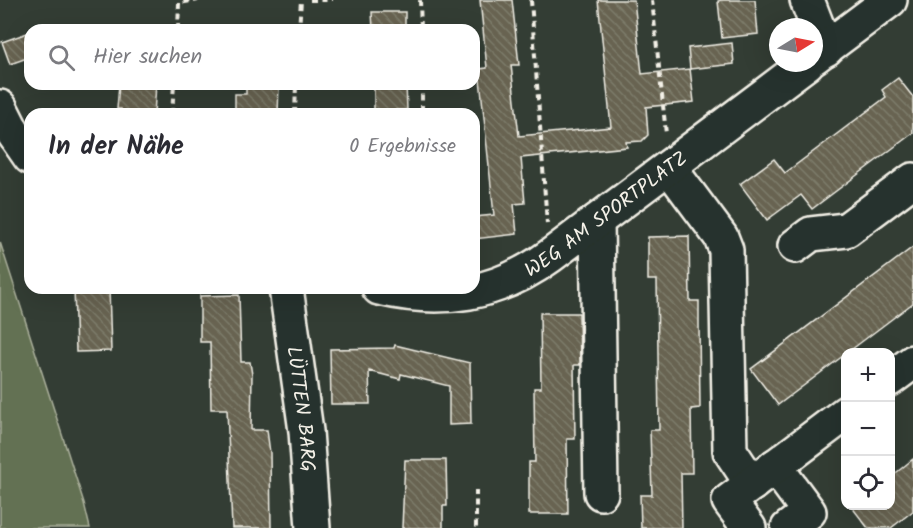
<!DOCTYPE html>
<html lang="de">
<meta charset="utf-8">
<style>
body{margin:0;font-family:Kalam,sans-serif;background:#f2f2f3;color:#2b2b33}
.controls{position:absolute;right:18px;bottom:18px;display:grid;overflow:hidden;border-radius:12px;box-shadow:0 6px 24px #0002}
.controls button{width:54px;height:54px;display:grid;place-items:center;padding:0;border:0;border-bottom:2px solid #e1e1e2;background:#fff;color:#2b2b33;font:30px sans-serif}
.compass{position:absolute;left:769px;top:18px;width:54px;height:54px;border-radius:50%;background:#fff;box-shadow:0 6px 24px #0002;rotate:80deg}
.list{margin:0;padding:0;list-style:none}
h2{display:flex;justify-content:space-between;align-items:center;height:78px;margin:0;padding:0 24px;font-size:26px}
h2 small{font-size:20px;font-weight:400;color:#7c7c81}
.icon{flex:none;width:33px;height:33px;fill:none;stroke:currentColor;stroke-width:2;stroke-linecap:round;stroke-linejoin:round}
.map{position:relative;flex:none;width:913px;height:528px;overflow:hidden}
.search{position:absolute;background:#fff;box-shadow:0 6px 24px #0002;left:24px;top:24px;width:456px;height:66px;display:flex;align-items:center;gap:15px;box-sizing:border-box;padding:0 21px;border-radius:18px;color:#7c7c81;font-size:22px}
.panel{position:absolute;background:#fff;box-shadow:0 6px 24px #0002;left:24px;top:108px;width:456px;height:186px;border-radius:18px}
.map>svg:first-child{display:block}
.pitch{fill:#647152;stroke:#acb19d;stroke-width:1.5}
.building{fill:url(#building-back-hatch);stroke:#f4f1e8;stroke-width:1.5}
.lines{fill:none;stroke-linecap:round;stroke-linejoin:round}
.minor-casing{stroke:#f4f1e8;stroke-width:38}
.path{stroke:#f4f1e8;stroke-width:4;stroke-dasharray:6 4.5;stroke-linecap:butt}
.minor{stroke:#26332d;stroke-width:33}
.labels{text-anchor:middle;stroke-width:4.5;stroke-linejoin:round;paint-order:stroke}
.street-label{font-size:20px;fill:#f4f1e8;stroke:#26332d}
</style>
<div class="map">
<svg width="913" height="528" viewBox="0 0 913 528">
<defs>
<pattern id="building-back-hatch" width="6" height="6" patternUnits="userSpaceOnUse" patternTransform="scale(1.5)"><rect width="6" height="6" fill="#676451"/><path d="M-1 5l2 2M0 0l6 6M5-1l2 2" fill="none" stroke="#7d7b6a"/></pattern>
</defs>
<rect width="100%" height="100%" fill="#333d34"/>
<filter id="ink" filterUnits="userSpaceOnUse"><feTurbulence type="fractalNoise" baseFrequency=".0167" numOctaves="2"/><feDisplacementMap in="SourceGraphic" scale="12" xChannelSelector="R" yChannelSelector="G"/><feConvolveMatrix kernelMatrix="1 2 1 2 8 2 1 2 1" color-interpolation-filters="sRGB"/></filter>
<g filter="url(#ink)">
<!-- pitch -->
<path class="pitch" d="M 0,242 L 84,503 L 90,528 L 0,528 Z"/>
<!-- building -->
<path class="building" d="M 480,0 L 512,0 L 519,65 L 511,65 L 519,136 L 611,127 L 598,0 L 634,0 L 642,74 L 690,69 L 694,102 L 646,107 L 648,135 L 642,141 L 626,142 L 627,147 L 521,158 L 525,203 L 514,204 L 517,234 L 474,239 L 474,217 L 494,215 L 479,69 L 487,68 Z
M 721,0 L 755,0 L 758,34 L 722,38 L 718,1 Z
M 372,12 L 405,12 L 405,30 L 373,30 Z
M 30,32 L 30,57 L 10,64 L 2,42 Z
M 732,43 L 734,64 L 690,69 L 688,48 Z
M 898,78 L 913,97 L 913,133 L 812,209 L 801,195 L 767,220 L 740,184 L 774,159 L 785,173 L 886,97 L 882,90 Z
M 119,84 L 156,84 L 154,114 L 120,114 L 121,109 L 117,109 Z
M 246,84 L 279,84 L 278,114 L 235,114 L 235,94 L 246,94 Z
M 374,84 L 406,84 L 407,110 L 396,110 L 396,114 L 374,114 Z
M 689,236 L 690,301 L 699,301 L 699,325 L 700,408 L 691,409 L 692,473 L 681,473 L 682,528 L 641,528 L 640,495 L 652,495 L 650,430 L 659,430 L 657,280 L 648,280 L 648,237 Z
M 913,247 L 913,303 L 778,405 L 751,369 Z
M 74,288 L 109,288 L 111,351 L 76,352 Z
M 239,295 L 241,362 L 250,362 L 252,375 L 251,430 L 267,430 L 270,453 L 271,528 L 232,528 L 227,409 L 211,409 L 210,342 L 200,342 L 200,296 Z
M 540,313 L 579,313 L 580,365 L 574,365 L 575,439 L 567,439 L 568,514 L 529,514 L 529,462 L 535,462 L 534,388 L 541,388 Z
M 395,345 L 470,363 L 471,424 L 449,425 L 449,386 L 401,374 L 400,379 L 369,371 L 370,404 L 331,404 L 330,349 L 394,348 Z
M 913,459 L 913,511 L 891,528 L 868,528 L 851,506 L 891,506 L 891,477 Z
M 405,460 L 446,460 L 447,506 L 443,506 L 443,528 L 402,528 Z"/>
<g class="lines">
<!-- minor casing -->
<g class="minor-casing">
<g id="minor">
<path d="M 807,0 L 826,49"/>
<path d="M 814,57 L 890,0"/>
<path d="M 0,107 L 12,131 L 30,157"/>
<path d="M 669,167 L 721,237 L 726,250 L 730,451 L 752,484"/>
<path d="M 597,221 L 601,493"/>
<path d="M 795,246 L 811,234 L 846,230 L 913,180"/>
<path id="s1" d="M 286,288 L 306,431 L 313,528"/>
<path id="s2" d="M 379,288 C 442,303 497,295 550,256 L 807,63"/>
<path d="M 890,379 L 913,362"/>
<path d="M 775,466 L 809,512 L 788,528"/>
<path d="M 749,528 L 729,501 L 846,413"/>
</g>
</g>
<!-- path -->
<path class="path" d="M 310,0 L 332,0
M 420,0 L 421,30
M 531,0 L 547,224
M 652,0 L 666,134
M 178,30 L 179,3 L 198,0
M 299,30 L 301,0
M 422,84 L 422,114
M 172,114 L 174,84
M 295,114 L 296,84
M 476,490 L 476,528"/>
<!-- minor -->
<use href="#minor" class="minor"/>
</g>
</g>
<g class="labels">
<!-- street labels -->
<g class="street-label">
<text dy="7" stroke="none"><textPath href="#s2" startOffset="250">WEG AM SPORTPLATZ</textPath></text>
<text dy="7" stroke="none"><textPath href="#s1" startOffset="122">LÜTTEN BARG</textPath></text>
</g>
</g>
</svg>
<div class="controls">
<button>+</button>
<button>−</button>
<button><svg class="icon" aria-label="locate" viewBox="0 0 24 24"><circle cx="12" cy="12" r="6"/><path d="M12 2v4M12 18v4M2 12h4M18 12h4"/></svg></button>
</div>
<svg class="compass" viewBox="-18 -18 36 36"><path d="M0-13l5 13h-10z" fill="#e53935"/><path d="M0 13l5-13h-10z" fill="#7c7c81"/></svg>
<div class="search"><svg class="icon" aria-label="search" viewBox="0 0 24 24"><circle cx="10" cy="10" r="6"/><path d="M15 15l6 6"/></svg>Hier suchen</div>
<section class="panel">
<h2>In der Nähe<small>0 Ergebnisse</small></h2>
<ul class="list">
</ul>
</section>
</div>
